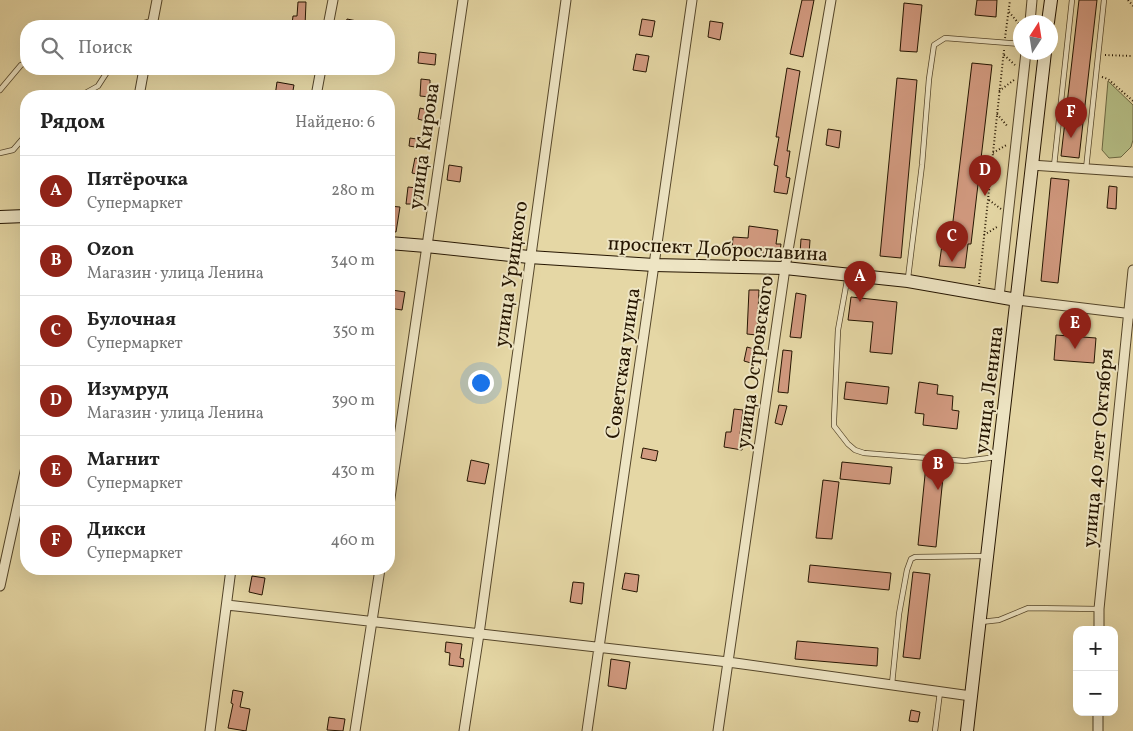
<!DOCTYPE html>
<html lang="ru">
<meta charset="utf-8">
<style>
body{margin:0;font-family:Vollkorn,serif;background:#f2f2f2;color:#222}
.controls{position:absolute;right:15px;bottom:15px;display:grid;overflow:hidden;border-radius:10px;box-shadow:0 5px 20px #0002}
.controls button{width:45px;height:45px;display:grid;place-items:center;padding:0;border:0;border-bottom:1px solid #e0e0e0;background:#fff;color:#222;font:25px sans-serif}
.compass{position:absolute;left:1013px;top:15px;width:45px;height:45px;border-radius:50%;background:#fff;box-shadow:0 5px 20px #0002;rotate:12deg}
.you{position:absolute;left:480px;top:382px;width:18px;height:18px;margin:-12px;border:4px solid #fff;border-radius:50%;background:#1a73e8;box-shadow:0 0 0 8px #1a73e833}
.badge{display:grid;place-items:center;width:32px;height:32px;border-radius:50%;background:#8f2418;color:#fff;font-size:16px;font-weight:700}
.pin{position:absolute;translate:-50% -41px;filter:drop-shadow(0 1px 2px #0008)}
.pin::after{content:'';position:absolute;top:26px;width:18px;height:15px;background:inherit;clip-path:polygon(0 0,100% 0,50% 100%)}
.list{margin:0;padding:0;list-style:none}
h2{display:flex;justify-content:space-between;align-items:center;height:65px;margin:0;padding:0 20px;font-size:21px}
h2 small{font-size:16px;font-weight:400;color:#767676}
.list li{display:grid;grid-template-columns:32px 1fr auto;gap:15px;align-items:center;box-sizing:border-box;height:70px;padding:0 20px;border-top:1px solid #e0e0e0}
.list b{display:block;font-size:19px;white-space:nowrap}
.list p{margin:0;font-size:16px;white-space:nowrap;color:#767676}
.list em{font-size:16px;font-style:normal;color:#767676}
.icon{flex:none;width:28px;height:28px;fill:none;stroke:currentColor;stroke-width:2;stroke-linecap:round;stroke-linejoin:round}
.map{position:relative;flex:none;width:1133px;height:731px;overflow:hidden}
.search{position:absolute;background:#fff;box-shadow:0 5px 20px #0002;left:20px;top:20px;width:375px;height:55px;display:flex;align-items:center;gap:12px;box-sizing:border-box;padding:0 18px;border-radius:20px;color:#767676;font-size:19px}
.panel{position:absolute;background:#fff;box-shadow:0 5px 20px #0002;left:20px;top:90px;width:375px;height:485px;border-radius:20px}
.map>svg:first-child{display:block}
.green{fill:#b5be86;stroke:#6d6a44}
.building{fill:#d29a80;stroke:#251501}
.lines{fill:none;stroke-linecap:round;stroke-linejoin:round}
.lane-casing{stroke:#55462a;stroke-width:6}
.street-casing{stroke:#55462a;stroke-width:11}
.secondary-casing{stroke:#251501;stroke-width:14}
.path{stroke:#251501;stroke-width:2;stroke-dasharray:1 2.5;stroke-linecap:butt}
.lane{stroke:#eee5c4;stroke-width:4.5}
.street{stroke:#eee5c4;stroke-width:9}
.secondary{stroke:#eee5c4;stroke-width:12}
.labels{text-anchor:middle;stroke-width:4;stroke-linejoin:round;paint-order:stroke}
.street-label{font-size:20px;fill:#251501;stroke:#eee5c4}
</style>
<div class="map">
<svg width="1133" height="731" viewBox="0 0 1133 731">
<rect width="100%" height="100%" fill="#e5d7a5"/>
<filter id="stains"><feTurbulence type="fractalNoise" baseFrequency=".004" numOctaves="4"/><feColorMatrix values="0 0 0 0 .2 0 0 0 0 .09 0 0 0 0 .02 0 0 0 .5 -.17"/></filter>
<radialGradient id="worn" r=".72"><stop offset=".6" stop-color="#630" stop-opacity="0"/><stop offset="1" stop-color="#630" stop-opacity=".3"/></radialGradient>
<!-- green -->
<path class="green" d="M 1108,81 L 1133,105 L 1133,140 L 1131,147 L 1121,157 L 1109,158 L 1102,150 Z"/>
<!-- building -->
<path class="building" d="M 802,0 L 814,0 L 803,57 L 790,54 Z
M 977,0 L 997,0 L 996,17 L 975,15 Z
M 1079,0 L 1097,0 L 1079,158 L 1061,156 Z
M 298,2 L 306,2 L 305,26 L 292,24 L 293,16 L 297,16 Z
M 904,3 L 922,5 L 917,52 L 900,51 Z
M 347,19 L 367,23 L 367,26 L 345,26 Z
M 642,19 L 655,21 L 652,37 L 639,35 Z
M 710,21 L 723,23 L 720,40 L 708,37 Z
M 419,52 L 436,54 L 435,65 L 418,63 Z
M 636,54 L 649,56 L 646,72 L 633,70 Z
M 972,63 L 992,65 L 971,244 L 968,244 L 965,268 L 939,266 L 942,245 L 950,246 Z
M 787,68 L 800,71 L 787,151 L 790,151 L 786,177 L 790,178 L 787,194 L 774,192 L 778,166 L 774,165 L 779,137 L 776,137 Z
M 897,78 L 917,80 L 901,258 L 880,256 Z
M 421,79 L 430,80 L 430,97 L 420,96 Z
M 277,82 L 294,85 L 292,96 L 275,96 Z
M 420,108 L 428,110 L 425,121 L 418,119 Z
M 828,129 L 841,131 L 839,148 L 826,145 Z
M 410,138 L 423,140 L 421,148 L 409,146 Z
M 415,158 L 424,160 L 421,175 L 412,173 Z
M 449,165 L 462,167 L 460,182 L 447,180 Z
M 1051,178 L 1069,180 L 1058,283 L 1041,281 Z
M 1109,186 L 1117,187 L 1116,209 L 1107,208 Z
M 408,187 L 417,188 L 416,204 L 406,204 Z
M 389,206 L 400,207 L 396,232 L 389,231 Z
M 749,226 L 778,230 L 776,244 L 781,244 L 779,259 L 762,257 L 763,251 L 732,249 L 733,237 L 748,238 Z
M 801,239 L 810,240 L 809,254 L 800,253 Z
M 392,290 L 405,292 L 402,310 L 389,308 Z
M 749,290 L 759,290 L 757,335 L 747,334 Z
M 796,293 L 806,295 L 801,338 L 790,337 Z
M 851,297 L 897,302 L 892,354 L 870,352 L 873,322 L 848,320 Z
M 1056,335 L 1096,338 L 1094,363 L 1054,360 Z
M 747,347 L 754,349 L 751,363 L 744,361 Z
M 783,350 L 792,351 L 788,393 L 778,392 Z
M 846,382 L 889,387 L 887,404 L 844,399 Z
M 919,382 L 938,385 L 937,394 L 953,396 L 952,410 L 959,411 L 957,429 L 923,425 L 924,414 L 915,413 Z
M 779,405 L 787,406 L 782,425 L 775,423 Z
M 734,409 L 743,410 L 740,434 L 744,434 L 742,450 L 724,447 L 726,432 L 731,432 Z
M 643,448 L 658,451 L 656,461 L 641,458 Z
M 471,460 L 489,464 L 485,484 L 467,481 Z
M 842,462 L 892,467 L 890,484 L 840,479 Z
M 926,465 L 944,467 L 936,547 L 918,545 Z
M 823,480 L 839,482 L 832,539 L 816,538 Z
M 810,565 L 891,573 L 889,590 L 808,582 Z
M 913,572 L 930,574 L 920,659 L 903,657 Z
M 625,573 L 639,575 L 637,592 L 622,589 Z
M 252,576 L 265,578 L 262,595 L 249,592 Z
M 573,582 L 584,583 L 582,604 L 570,602 Z
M 797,641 L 878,648 L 877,666 L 795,659 Z
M 446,642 L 462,644 L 460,658 L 464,659 L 463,667 L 449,665 L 450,653 L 445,652 Z
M 611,659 L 630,662 L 626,689 L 608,686 Z
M 233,690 L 243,692 L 240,707 L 250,709 L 246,731 L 228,728 L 233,704 L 231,703 Z
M 911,710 L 920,712 L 918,722 L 909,721 Z
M 329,717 L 345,719 L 343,731 L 327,730 Z"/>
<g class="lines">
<!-- lane casing -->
<g class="lane-casing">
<path id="lane" d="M 133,26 L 152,21
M 0,90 L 21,65 L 26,63
M 80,96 L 98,86 L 109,69
M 0,153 L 13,150 L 26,135
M 1054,166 L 1072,0
M 1086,169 L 1104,0
M 848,275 L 838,330 L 834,419 L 834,426 L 848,444 L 855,450 L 864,453 L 965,461 L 997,457
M 908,278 L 922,165 L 929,79 L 934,45 L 945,38 L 1020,44
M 981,622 L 999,620 L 1028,608 L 1099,609
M 892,684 L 899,614 L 907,570 L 911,559 L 915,557 L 986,556
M 935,731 L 940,692"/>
</g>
<!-- street casing -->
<g class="street-casing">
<path id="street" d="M 1030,22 L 1032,0
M 152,26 L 157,0
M 328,26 L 333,0
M 139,96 L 144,69
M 316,96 L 321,69
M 1031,165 L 1133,172
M 999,297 L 1026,52
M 1017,300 L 1133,314
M 389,505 L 463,0
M 0,586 L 26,467
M 227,605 L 728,662 L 971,696
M 1099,630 L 1099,609 L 1133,270
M 210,731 L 231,569
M 355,731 L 380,569
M 464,731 L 479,634 L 566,0
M 587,731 L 692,0
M 718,731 L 785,268 L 831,0
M 1098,731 L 1098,712"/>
</g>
<!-- secondary casing -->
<g class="secondary-casing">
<path id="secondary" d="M 1048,22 L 1051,0
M 0,217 L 26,216
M 389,243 L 426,246 L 529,257 L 654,265 L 785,268 L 908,281 L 1017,300
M 967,731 L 1045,52"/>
</g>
<!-- path -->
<path class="path" d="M 1128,0 L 1133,6
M 1009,12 L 1020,25
M 1005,38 L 1010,0
M 1004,55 L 1015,65
M 1105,55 L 1133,56
M 1102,77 L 1108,79 L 1133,101
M 999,91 L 1014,80
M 997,114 L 1008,127
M 993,153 L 1008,144
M 989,200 L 1001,209
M 984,235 L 997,227
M 979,284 L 1004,50"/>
<!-- lane -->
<use href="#lane" class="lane"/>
<!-- street -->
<use href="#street" class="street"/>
<!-- secondary -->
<use href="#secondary" class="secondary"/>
</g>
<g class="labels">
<!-- street labels -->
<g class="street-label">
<text transform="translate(423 146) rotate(-82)" y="7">улица Кирова</text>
<text transform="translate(718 248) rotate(3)" y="7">проспект Доброславина</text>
<text transform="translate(510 274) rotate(-82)" y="7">улица Урицкого</text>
<text transform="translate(754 362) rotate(-82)" y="7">улица Островского</text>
<text transform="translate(622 363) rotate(-82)" y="7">Советская улица</text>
<text transform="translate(988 390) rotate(-83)" y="7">улица Ленина</text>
<text transform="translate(1097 448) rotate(-85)" y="7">улица 40 лет Октября</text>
</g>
</g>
<rect width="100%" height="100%" filter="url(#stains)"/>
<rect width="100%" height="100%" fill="url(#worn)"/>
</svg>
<div class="controls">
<button>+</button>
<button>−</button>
</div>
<svg class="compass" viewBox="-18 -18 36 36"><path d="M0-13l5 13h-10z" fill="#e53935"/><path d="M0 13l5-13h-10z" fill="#767676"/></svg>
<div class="you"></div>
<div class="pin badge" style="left:860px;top:302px">A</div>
<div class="pin badge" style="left:938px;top:490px">B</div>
<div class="pin badge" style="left:952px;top:262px">C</div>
<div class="pin badge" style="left:985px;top:196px">D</div>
<div class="pin badge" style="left:1075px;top:349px">E</div>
<div class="pin badge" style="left:1071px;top:138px">F</div>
<div class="search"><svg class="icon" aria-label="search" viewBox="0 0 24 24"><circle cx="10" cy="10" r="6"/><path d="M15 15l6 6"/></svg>Поиск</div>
<section class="panel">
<h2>Рядом<small>Найдено: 6</small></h2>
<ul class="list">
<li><span class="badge">A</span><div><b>Пятёрочка</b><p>Супермаркет</p></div><em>280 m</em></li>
<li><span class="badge">B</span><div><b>Ozon</b><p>Магазин · улица Ленина</p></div><em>340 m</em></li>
<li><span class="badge">C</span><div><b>Булочная</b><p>Супермаркет</p></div><em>350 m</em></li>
<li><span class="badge">D</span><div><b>Изумруд</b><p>Магазин · улица Ленина</p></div><em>390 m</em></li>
<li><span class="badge">E</span><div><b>Магнит</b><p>Супермаркет</p></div><em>430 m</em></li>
<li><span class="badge">F</span><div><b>Дикси</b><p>Супермаркет</p></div><em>460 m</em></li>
</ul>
</section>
</div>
